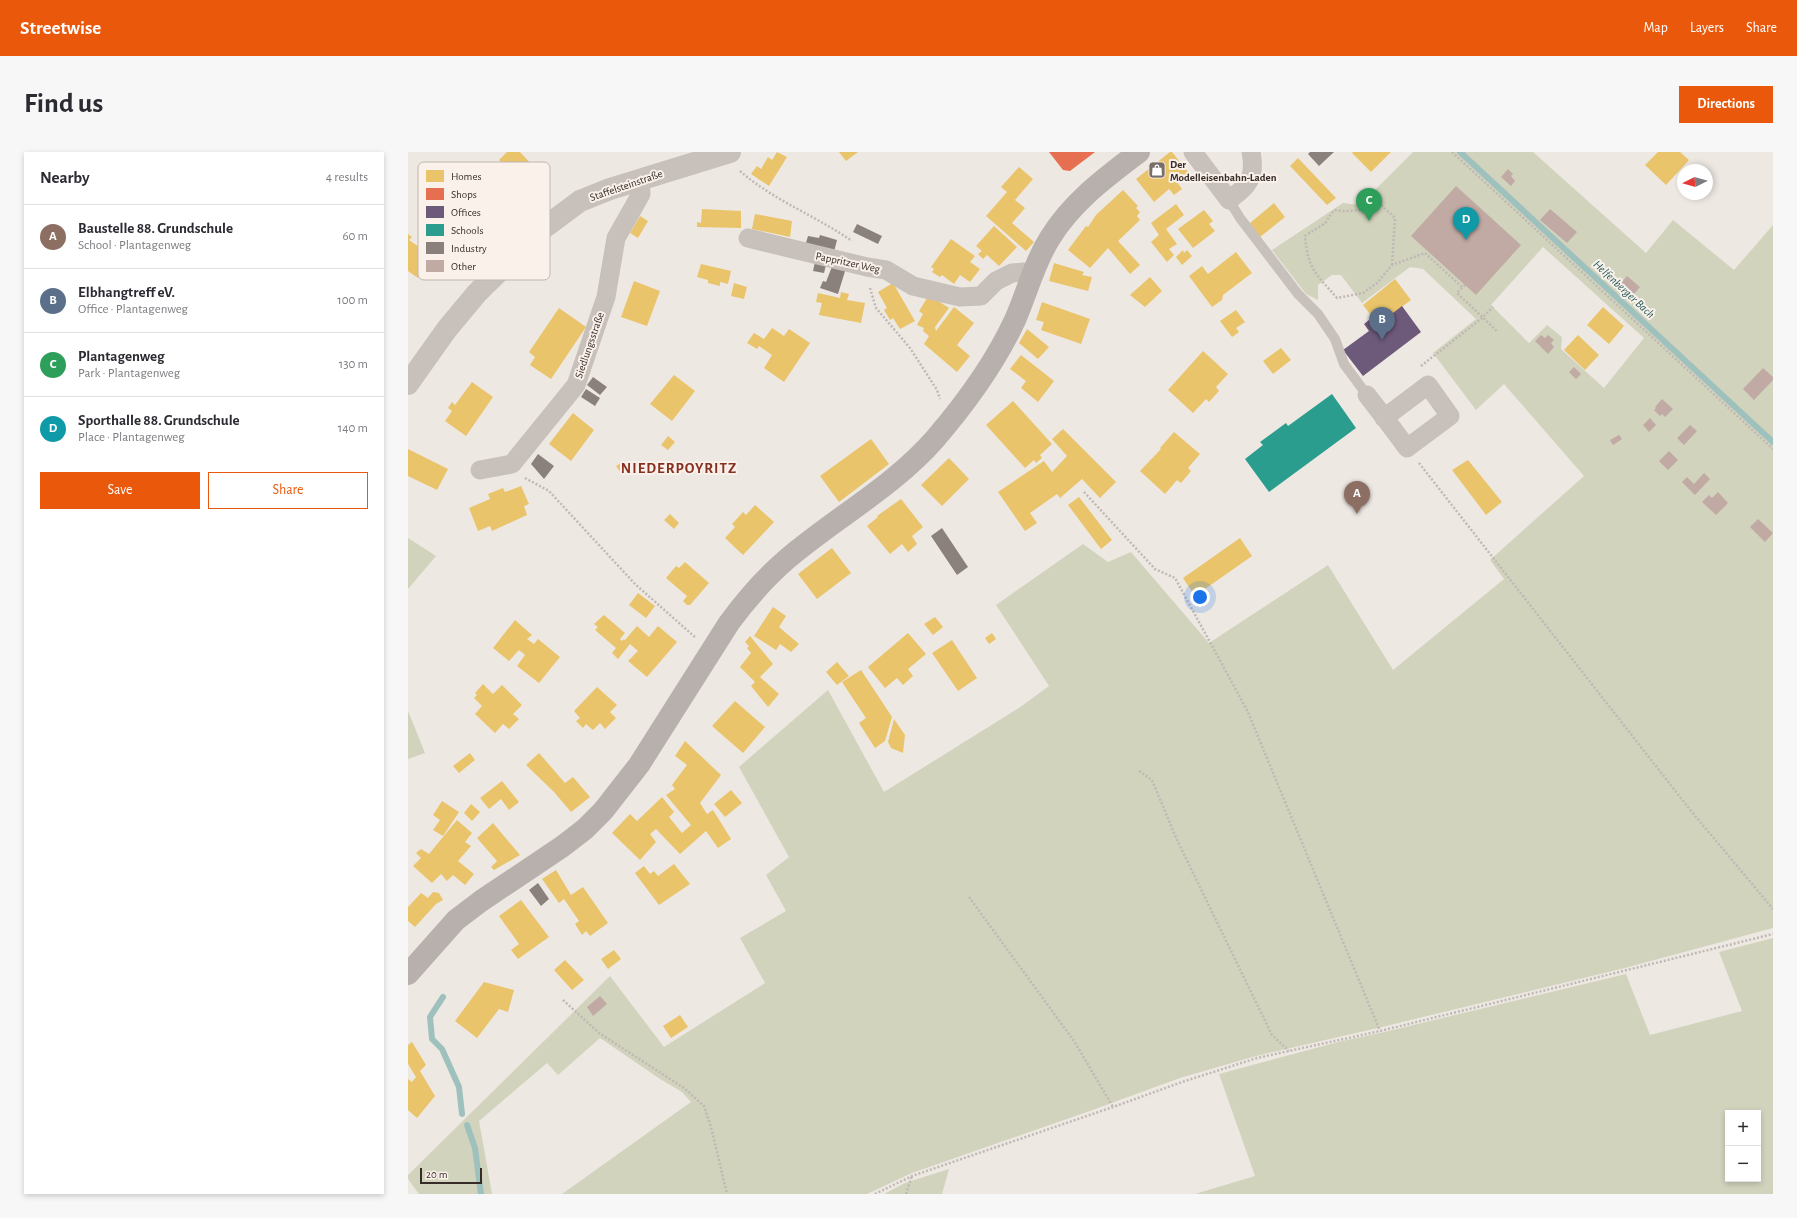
<!DOCTYPE html>
<meta charset="utf-8">
<style>
body{margin:0;font-family:"Alegreya Sans",sans-serif;background:#f7f7f7;color:#2b2b33}
.controls{position:absolute;right:12px;bottom:12px;display:grid;overflow:hidden;border-radius:0px;box-shadow:0 2px 6px #0003}
.controls button{width:36px;height:36px;display:grid;place-items:center;padding:0;border:0;border-bottom:1px solid #e1e1e2;background:#fff;color:#2b2b33;font:20px sans-serif}
.compass{position:absolute;left:1269px;top:12px;width:36px;height:36px;border-radius:50%;background:#fff;box-shadow:0 2px 6px #0003;rotate:265deg}
.scale{position:absolute;left:12px;bottom:10px;width:62px;box-sizing:border-box;padding-left:4px;border:2px solid #382c29;border-top:0;font-size:11px;line-height:14px;white-space:nowrap;color:#382c29;-webkit-text-stroke:3px #faf1ea;paint-order:stroke}
.you{position:absolute;left:792px;top:445px;width:14px;height:14px;margin:-10px;border:3px solid #fff;border-radius:50%;background:#1a73e8;box-shadow:0 0 0 6px #1a73e833}
.badge{display:grid;place-items:center;width:26px;height:26px;border-radius:50%;background:#ea580c;color:#fff;font-size:13px;font-weight:700}
.pin{position:absolute;translate:-50% -33px;filter:drop-shadow(0 1px 2px #0008)}
.pin::after{content:'';position:absolute;top:21px;width:14px;height:12px;background:inherit;clip-path:polygon(0 0,100% 0,50% 100%)}
.list{margin:0;padding:0;list-style:none}
h2{display:flex;justify-content:space-between;align-items:center;height:52px;margin:0;padding:0 16px;font-size:17px}
h2 small{font-size:13px;font-weight:400;color:#7c7c81}
.list li{display:grid;grid-template-columns:26px 1fr auto;gap:12px;align-items:center;box-sizing:border-box;height:64px;padding:0 16px;border-top:1px solid #e1e1e2}
.list b{display:block;font-size:15px;white-space:nowrap}
.list p{margin:0;font-size:13px;white-space:nowrap;color:#7c7c81}
.list em{font-size:13px;font-style:normal;color:#7c7c81}
.actions{display:flex;gap:8px;padding:12px 16px}
.actions a{flex:1;padding:9px 0;border:1px solid #ea580c;border-radius:0px;text-align:center;font-size:14px;color:#ea580c}
.actions .main{background:#ea580c;color:#fff}
.map{position:relative;flex:none;width:1365px;height:1042px;overflow:hidden;border-radius:0px}
header{display:flex;align-items:center;gap:24px;box-sizing:border-box;height:56px;padding:0 20px;background:#ea580c;color:#fff}
header strong{font-size:19px}
nav{display:flex;gap:22px;margin-inline-start:auto;font-size:14px}
.intro{display:flex;align-items:center;justify-content:space-between;box-sizing:border-box;height:96px;padding:0 24px}
h1{margin:0;font-size:28px}
.button{padding:10px 18px;border-radius:0px;background:#ea580c;color:#fff;font-size:14px;font-weight:700}
main{display:flex;gap:24px;padding:0 24px}
aside{flex:1;background:#fff;border-radius:0px;box-shadow:0 2px 6px #0003}
.map>svg:first-child{display:block}
.green{fill:#d1d3bd;fill-rule:evenodd}
.homes{fill:#e9c46a}
.shops{fill:#e76f51}
.offices{fill:#6d597a}
.schools{fill:#2a9d8f}
.industry{fill:#8a817c}
.lines{fill:none;stroke-linecap:round;stroke-linejoin:round}
.stream{stroke:#9fc1bd;stroke-width:6}
.building{fill:#c1aaa4}
.path{stroke:#c0b8b4;stroke-width:2.5;stroke-dasharray:2 2;stroke-linecap:butt}
.service{stroke:#c7c0bb;stroke-width:10}
.minor{stroke:#c7c0bb;stroke-width:19}
.tertiary{stroke:#c7c0bb;stroke-width:22}
.secondary{stroke:#b8b0ac;stroke-width:22}
.labels{text-anchor:middle;stroke-width:4;stroke-linejoin:round;paint-order:stroke}
.poi-label{font-size:11px;font-weight:bold;fill:#382c29;stroke:#faf1ea;text-anchor:start}
.street-label{font-size:11px;fill:#382c29;stroke:#faf1ea}
.water-label{font-size:12px;font-style:italic;fill:#1f5a58;stroke:#faf1ea}
.district-label{font-size:15px;font-weight:bold;letter-spacing:1px;fill:#873122;stroke:#faf1ea}
.key{fill:#faf1ea;stroke:#c0b6b0;stroke-width:1}
.key-label{font-size:11px;fill:#382c29}
</style>
<header>
<strong>Streetwise</strong>
<nav><a>Map</a><a>Layers</a><a>Share</a></nav>
</header>
<div class="intro"><h1>Find us</h1><a class="button">Directions</a></div>
<main>
<aside>
<h2>Nearby<small>4 results</small></h2>
<ul class="list">
<li><span class="badge" style="background:#8d6e63">A</span><div><b>Baustelle 88. Grundschule</b><p>School · Plantagenweg</p></div><em>60 m</em></li>
<li><span class="badge" style="background:#5c6f8a">B</span><div><b>Elbhangtreff eV.</b><p>Office · Plantagenweg</p></div><em>100 m</em></li>
<li><span class="badge" style="background:#2e9e5b">C</span><div><b>Plantagenweg</b><p>Park · Plantagenweg</p></div><em>130 m</em></li>
<li><span class="badge" style="background:#0f9aa8">D</span><div><b>Sporthalle 88. Grundschule</b><p>Place · Plantagenweg</p></div><em>140 m</em></li>
</ul>
<div class="actions"><a class="main">Save</a><a>Share</a></div>
</aside>
<div class="map">
<svg width="1365" height="1042" viewBox="0 0 1365 1042">
<rect width="100%" height="100%" fill="#eee8e3"/>
<!-- green -->
<path class="green" d="M 1005,0 L 1125,0 L 1238,101 L 1265,68 L 1326,118 L 1365,73 L 1365,776 L 1217,816 L 970,876 L 848,904 L 772,926 L 679,960 L 504,1021 L 459,1042 L 154,1042 L 283,950 L 274,940 L 252,927 L 192,886 L 150,923 L 139,911 L 71,969 L 84,1042 L 11,1042 L 0,1027 L 0,1023 L 202,824 L 256,895 L 357,831 L 332,786 L 378,759 L 358,723 L 381,705 L 331,615 L 420,538 L 476,640 L 611,556 L 641,534 L 588,453 L 675,392 L 700,410 L 723,400 L 801,491 L 920,413 L 985,518 L 1096,427 L 1082,408 L 1176,324 L 1096,232 L 1068,258 L 1025,201 L 1068,167 L 1015,117 L 1002,115 L 954,151 L 933,123 L 924,123 L 910,133 L 910,148 L 898,142 L 864,98 L 935,51 L 952,53 ZM 1135,95 L 1236,186 L 1196,236 L 1153,197 L 1154,185 L 1139,173 L 1121,191 L 1083,153 Z
M 0,386 L 28,404 L 0,437 Z
M 0,559 L 17,601 L 0,607 Z
M 1365,786 L 1365,1042 L 787,1042 L 847,1024 L 811,922 L 934,889 L 972,881 L 1218,822 L 1242,883 L 1334,859 L 1311,800 ZM 1320,961 L 1350,961 L 1350,1027 L 1320,1027 Z
M 541,1017 L 534,1042 L 476,1042 L 497,1031 Z"/>
<!-- homes -->
<path class="homes" d="M 99,0 L 112,0 L 125,14 L 112,26 L 110,23 L 105,24 L 91,8 Z
M 369,0 L 379,5 L 361,34 L 343,22 L 349,14 L 353,17 L 360,5 L 364,8 Z
M 431,0 L 450,0 L 438,9 Z
M 762,0 L 764,0 L 781,21 L 769,30 L 774,37 L 766,43 L 761,37 L 746,50 L 728,27 Z
M 945,0 L 983,0 L 963,20 L 944,1 Z
M 1250,0 L 1272,0 L 1281,8 L 1258,33 L 1237,13 Z
M 890,6 L 928,46 L 919,53 L 882,14 Z
M 611,15 L 625,27 L 607,48 L 617,56 L 604,71 L 626,90 L 618,99 L 578,64 L 599,40 L 593,35 Z
M 715,38 L 730,54 L 728,56 L 732,60 L 729,64 L 732,68 L 710,89 L 732,113 L 722,122 L 700,96 L 682,116 L 660,98 L 678,74 L 680,75 L 688,63 Z
M 866,51 L 877,65 L 852,85 L 842,71 Z
M 768,52 L 776,63 L 758,77 L 769,92 L 761,97 L 766,103 L 759,110 L 743,90 L 751,83 L 743,71 Z
M 294,57 L 333,59 L 333,76 L 289,75 L 289,70 L 293,71 Z
M 796,58 L 805,69 L 801,72 L 807,79 L 785,96 L 770,77 Z
M 347,62 L 384,69 L 382,85 L 344,77 Z
M 232,64 L 240,69 L 230,86 L 222,81 Z
M 586,74 L 609,95 L 591,114 L 579,103 L 575,107 L 570,102 L 574,99 L 568,94 Z
M 0,82 L 4,85 L 1,88 L 20,101 L 17,105 L 21,108 L 10,126 L 0,119 Z
M 543,87 L 567,104 L 562,110 L 572,117 L 562,130 L 552,123 L 546,132 L 534,123 L 532,125 L 524,120 L 526,117 L 523,115 Z
M 775,98 L 776,101 L 779,98 L 784,104 L 774,113 L 768,105 Z
M 828,100 L 844,121 L 815,143 L 814,148 L 804,155 L 781,124 L 794,114 L 800,122 Z
M 646,111 L 676,120 L 674,123 L 684,125 L 680,139 L 641,129 Z
M 293,112 L 323,119 L 320,132 L 312,130 L 312,134 L 300,131 L 300,128 L 289,125 Z
M 742,125 L 754,139 L 737,155 L 722,143 Z
M 987,127 L 1003,148 L 972,171 L 966,164 L 965,166 L 955,153 Z
M 226,129 L 252,139 L 239,174 L 213,165 Z
M 326,131 L 339,135 L 336,147 L 323,144 Z
M 485,131 L 507,169 L 492,177 L 485,166 L 482,168 L 476,158 L 479,156 L 470,140 Z
M 433,140 L 441,142 L 439,148 L 457,151 L 453,171 L 411,163 L 414,151 L 408,150 L 410,141 L 432,146 Z
M 521,143 L 541,156 L 527,175 L 528,179 L 546,155 L 566,171 L 549,193 L 562,204 L 549,220 L 516,192 L 521,184 L 515,179 L 516,176 L 509,173 L 515,162 L 511,159 Z
M 634,150 L 682,167 L 673,192 L 633,178 L 636,170 L 628,168 Z
M 1195,155 L 1216,174 L 1201,192 L 1179,173 Z
M 151,156 L 178,175 L 143,227 L 122,213 L 127,205 L 121,200 Z
M 828,158 L 837,170 L 828,176 L 831,180 L 824,185 L 812,169 Z
M 364,176 L 376,184 L 381,177 L 402,191 L 376,230 L 356,216 L 364,203 L 351,194 L 349,197 L 339,191 L 346,181 L 356,187 Z
M 619,177 L 641,195 L 630,207 L 611,191 Z
M 1170,183 L 1191,203 L 1177,218 L 1156,198 Z
M 873,196 L 883,208 L 865,222 L 855,209 Z
M 795,199 L 820,222 L 808,235 L 811,239 L 801,250 L 798,247 L 785,261 L 760,238 Z
M 613,203 L 646,229 L 630,250 L 613,236 L 618,229 L 602,217 Z
M 266,223 L 287,239 L 264,269 L 242,252 Z
M 64,230 L 85,245 L 58,284 L 37,269 L 44,259 L 40,256 L 44,250 L 47,253 Z
M 605,249 L 644,292 L 632,303 L 634,306 L 628,311 L 626,308 L 617,316 L 578,273 Z
M 165,261 L 186,278 L 163,309 L 141,292 Z
M 655,277 L 708,330 L 692,346 L 674,327 L 652,346 L 649,342 L 622,361 L 629,371 L 617,379 L 590,340 L 636,309 L 644,320 L 659,304 L 644,287 Z
M 766,280 L 792,302 L 780,316 L 783,319 L 773,331 L 769,328 L 757,342 L 732,319 L 753,297 L 752,296 Z
M 260,284 L 267,290 L 260,298 L 253,293 Z
M 463,287 L 481,312 L 431,350 L 412,324 Z
M 0,297 L 40,317 L 29,338 L 0,324 Z
M 541,306 L 561,327 L 534,354 L 513,333 Z
M 1060,308 L 1094,350 L 1078,363 L 1044,318 Z
M 216,309 L 221,315 L 213,321 L 208,314 Z
M 113,334 L 121,352 L 116,354 L 119,363 L 84,379 L 82,374 L 70,379 L 61,356 L 82,347 L 80,342 L 95,336 L 97,340 Z
M 671,345 L 704,388 L 693,397 L 660,353 Z
M 493,347 L 515,375 L 504,384 L 509,392 L 500,400 L 494,392 L 482,402 L 459,374 L 470,365 L 469,364 Z
M 347,353 L 366,370 L 335,403 L 317,386 L 327,375 L 324,372 L 335,360 L 338,363 Z
M 262,362 L 271,371 L 266,377 L 256,368 Z
M 832,386 L 844,404 L 787,444 L 775,426 Z
M 424,396 L 443,421 L 409,447 L 390,422 Z
M 277,410 L 301,431 L 282,453 L 279,453 L 275,449 L 279,444 L 258,426 L 268,414 L 271,416 Z
M 230,441 L 247,454 L 238,466 L 221,453 Z
M 365,455 L 378,464 L 371,475 L 391,492 L 383,500 L 372,492 L 368,498 L 346,484 Z
M 196,463 L 217,481 L 212,487 L 214,489 L 216,487 L 217,488 L 229,474 L 241,485 L 250,474 L 269,490 L 239,525 L 220,509 L 230,499 L 222,492 L 210,507 L 204,501 L 208,496 L 187,478 L 190,475 L 186,472 Z
M 527,465 L 535,475 L 525,483 L 516,472 Z
M 107,468 L 124,483 L 119,487 L 126,492 L 130,487 L 152,505 L 131,531 L 109,514 L 117,503 L 111,498 L 101,509 L 85,496 Z
M 500,481 L 518,502 L 500,517 L 505,524 L 495,533 L 489,526 L 477,536 L 460,515 Z
M 584,481 L 588,487 L 581,492 L 577,486 Z
M 342,484 L 365,512 L 352,525 L 371,542 L 360,555 L 343,534 L 347,530 L 332,515 L 343,501 L 339,496 L 341,494 L 337,490 Z
M 544,488 L 569,526 L 550,539 L 524,501 Z
M 429,510 L 441,524 L 429,533 L 418,520 Z
M 453,518 L 484,565 L 477,589 L 467,596 L 451,571 L 458,566 L 434,530 Z
M 75,532 L 85,542 L 94,533 L 114,553 L 105,562 L 111,567 L 101,577 L 95,572 L 87,581 L 67,562 L 74,554 L 66,546 L 69,543 L 67,541 Z
M 189,535 L 209,553 L 202,560 L 208,566 L 197,577 L 192,571 L 185,578 L 178,572 L 175,576 L 168,569 L 172,566 L 166,559 Z
M 327,549 L 357,575 L 335,601 L 304,574 Z
M 486,567 L 497,583 L 495,601 L 483,596 L 480,590 Z
M 277,589 L 313,623 L 292,651 L 299,662 L 305,658 L 323,687 L 310,696 L 298,679 L 272,702 L 248,677 L 242,682 L 248,690 L 232,708 L 204,681 L 222,662 L 229,669 L 254,645 L 266,660 L 261,665 L 274,681 L 283,673 L 258,643 L 267,637 L 264,633 L 279,613 L 267,604 Z
M 62,601 L 67,608 L 51,621 L 45,614 Z
M 131,601 L 157,631 L 165,625 L 182,645 L 163,660 L 146,640 L 118,613 Z
M 94,629 L 111,650 L 101,658 L 93,647 L 81,657 L 72,646 Z
M 323,638 L 334,651 L 317,665 L 306,652 Z
M 34,649 L 51,660 L 35,684 L 25,678 L 32,668 L 25,663 Z
M 63,652 L 72,660 L 64,669 L 56,661 Z
M 49,668 L 64,681 L 57,690 L 63,694 L 50,709 L 66,722 L 57,733 L 45,723 L 39,729 L 33,722 L 24,731 L 5,714 L 13,706 L 8,701 L 13,697 L 21,702 Z
M 85,671 L 112,703 L 86,718 L 83,715 L 89,709 L 69,686 Z
M 266,712 L 282,732 L 251,753 L 227,721 L 236,714 L 242,722 L 246,719 L 250,724 Z
M 148,718 L 163,743 L 175,735 L 200,771 L 182,784 L 178,779 L 174,783 L 167,772 L 171,769 L 156,747 L 151,751 L 134,727 Z
M 25,740 L 31,741 L 35,748 L 28,752 L 7,775 L 0,769 L 0,755 L 13,741 L 20,746 Z
M 113,748 L 141,785 L 110,807 L 103,798 L 111,792 L 91,764 Z
M 206,798 L 213,807 L 200,817 L 193,807 Z
M 157,808 L 176,828 L 164,838 L 146,818 Z
M 76,830 L 106,838 L 100,860 L 91,857 L 69,886 L 47,869 Z
M 272,863 L 280,875 L 263,886 L 255,874 Z
M 4,890 L 18,913 L 12,919 L 27,944 L 9,966 L 0,958 L 0,927 L 4,930 L 8,925 L 0,912 L 0,893 Z"/>
<!-- shops -->
<path class="shops" d="M 641,0 L 687,0 L 662,19 L 655,18 Z"/>
<!-- offices -->
<path class="offices" d="M 994,154 L 1013,180 L 955,224 L 935,198 L 961,179 L 956,172 L 966,164 L 972,171 Z"/>
<!-- schools -->
<path class="schools" d="M 924,242 L 948,276 L 861,340 L 837,307 L 855,293 L 852,290 L 878,271 L 880,274 Z"/>
<!-- industry -->
<path class="industry" d="M 902,0 L 926,0 L 911,14 L 900,2 Z
M 449,72 L 474,84 L 470,92 L 445,80 Z
M 412,83 L 429,88 L 426,100 L 397,94 L 400,84 L 411,86 Z
M 407,110 L 418,113 L 416,121 L 405,119 Z
M 425,112 L 438,116 L 430,142 L 412,136 L 415,129 L 418,130 Z
M 185,225 L 199,235 L 192,243 L 179,233 Z
M 178,237 L 192,246 L 187,254 L 173,245 Z
M 130,302 L 146,314 L 136,327 L 123,312 Z
M 534,376 L 560,415 L 549,423 L 523,384 Z
M 130,731 L 141,747 L 133,754 L 121,738 Z"/>
<g class="lines">
<!-- stream -->
<path class="stream" d="M 1052,0 L 1365,290
M 35,845 L 22,865 L 24,887 L 34,897 L 51,935 L 54,962
M 59,973 L 67,996 L 73,1042"/>
</g>
<!-- building -->
<path class="building" d="M 1100,17 L 1105,22 L 1103,24 L 1107,29 L 1103,34 L 1093,25 Z
M 1048,34 L 1113,93 L 1068,143 L 1003,84 Z
M 1142,57 L 1169,80 L 1159,91 L 1132,68 Z
M 1219,124 L 1232,135 L 1222,147 L 1210,135 Z
M 1133,183 L 1137,186 L 1140,183 L 1146,188 L 1143,191 L 1146,195 L 1140,202 L 1127,189 Z
M 1166,215 L 1173,222 L 1168,227 L 1161,220 Z
M 1355,216 L 1365,225 L 1365,228 L 1346,248 L 1335,237 Z
M 1254,247 L 1265,257 L 1257,265 L 1254,262 L 1252,264 L 1246,258 L 1248,256 L 1247,255 Z
M 1242,266 L 1248,273 L 1241,280 L 1235,273 Z
M 1282,273 L 1289,279 L 1276,293 L 1269,286 Z
M 1211,283 L 1214,287 L 1205,293 L 1202,288 Z
M 1261,299 L 1270,308 L 1260,318 L 1251,309 Z
M 1296,321 L 1302,327 L 1287,343 L 1274,330 L 1279,325 L 1286,332 Z
M 1310,340 L 1320,351 L 1308,363 L 1294,350 L 1301,343 L 1304,346 Z
M 1350,367 L 1365,381 L 1357,390 L 1342,375 Z
M 192,844 L 199,852 L 185,864 L 179,855 Z"/>
<g class="lines">
<!-- path -->
<path class="path" d="M 1044,0 L 1365,297
M 332,19 C 365,48 408,64 444,89
M 984,113 L 987,66 L 972,52 C 957,57 944,61 927,58 C 922,62 921,66 917,71 C 914,74 902,80 897,84 C 900,118 908,122 929,146 L 955,141 L 969,131 L 984,113 L 1017,101 L 1054,135
M 1057,133 L 1049,141 L 1089,179
M 462,136 L 468,156 L 502,196 L 529,238 L 532,247
M 1013,214 L 1074,166 L 1085,155
M 1011,311 L 1283,659 L 1365,757
M 117,326 L 141,339 L 227,432 L 288,486
M 676,340 L 747,417 L 767,426 L 839,558 L 972,879
M 731,619 L 744,628 L 769,688 L 864,883 L 881,899
M 561,745 L 666,889 L 705,955
M 155,848 L 191,881 L 276,936 L 296,954 L 303,975 L 319,1042
M 467,1042 L 504,1024 L 705,955 L 774,930 L 849,906 L 972,879 L 1365,782
M 498,1042 L 504,1024"/>
<!-- service -->
<path class="service" d="M 821,48 L 832,66 L 890,142 L 910,162 L 927,187 L 936,212 L 959,243"/>
<!-- minor -->
<path class="minor" d="M 785,0 L 821,48 C 841,33 848,26 843,0
M 340,86 L 459,115 L 478,118 L 505,134 L 552,145 L 573,144 L 588,129 L 604,121 L 616,120 L 625,121
M 959,243 C 973,261 986,278 999,296 L 1042,264 L 1020,233 L 976,266
M 72,318 L 104,312 L 168,233 L 198,145 L 208,86 L 233,42 L 232,27"/>
<!-- tertiary -->
<path class="tertiary" d="M 0,232 L 39,177 L 69,141 L 133,78 L 172,49 L 202,37 L 322,0"/>
<!-- secondary -->
<path class="secondary" d="M 0,822 L 48,768 L 73,749 L 155,694 L 177,677 L 195,659 L 231,613 L 321,471 C 338,448 357,426 379,407 C 427,366 485,335 527,287 C 558,251 587,211 607,168 C 619,141 626,111 642,86 C 664,50 698,25 731,0"/>
</g>
<!-- icons -->
<defs>
<g id="shop-square" transform="scale(0.9)"><rect x="-9" y="-9" width="18" height="18" rx="4" fill="#786e6a" stroke="#faf1ea"/><path d="M-5-2.5h2.3a2.7 3.5 0 0 1 5.4 0H5L5.5 6h-11ZM-1.5-2.5h3a1.5 2.3 0 0 0-3 0Z" fill="#fff"/></g>
</defs>
<g fill-rule="evenodd">
<use href="#shop-square" x="749" y="18"/>
</g>
<g class="labels">
<!-- poi labels -->
<g class="poi-label">
<text x="762" y="16">Der<tspan x="762" dy="13">Modelleisenbahn-Laden</tspan></text>
</g>
<!-- street labels -->
<g class="street-label">
<text transform="translate(218 33) rotate(-19)" y="4">Staffelsteinstraße</text>
<text transform="translate(440 110) rotate(12)" y="4">Pappritzer Weg</text>
<text transform="translate(181 193) rotate(-71)" y="4">Siedlungsstraße</text>
</g>
<!-- water labels -->
<g class="water-label">
<text transform="translate(1216 137) rotate(43)" y="4">Helfenberger Bach</text>
</g>
<!-- district labels -->
<g class="district-label">
<text x="271" y="321">NIEDERPOYRITZ</text>
</g>
</g>
<!-- legend -->
<rect x="10" y="10" width="132" height="118" rx="6" class="key"/>
<rect x="18" y="18" width="18" height="12" fill="#e9c46a"/>
<rect x="18" y="36" width="18" height="12" fill="#e76f51"/>
<rect x="18" y="54" width="18" height="12" fill="#6d597a"/>
<rect x="18" y="72" width="18" height="12" fill="#2a9d8f"/>
<rect x="18" y="90" width="18" height="12" fill="#8a817c"/>
<rect x="18" y="108" width="18" height="12" fill="#c1aaa4"/>
<g class="key-label">
<text x="43" y="28">Homes</text>
<text x="43" y="46">Shops</text>
<text x="43" y="64">Offices</text>
<text x="43" y="82">Schools</text>
<text x="43" y="100">Industry</text>
<text x="43" y="118">Other</text>
</g>
</svg>
<div class="controls">
<button>+</button>
<button>−</button>
</div>
<svg class="compass" viewBox="-18 -18 36 36"><path d="M0-13l5 13h-10z" fill="#e53935"/><path d="M0 13l5-13h-10z" fill="#7c7c81"/></svg>
<div class="scale">20 m</div>
<div class="you"></div>
<div class="pin badge" style="left:949px;top:362px;background:#8d6e63">A</div>
<div class="pin badge" style="left:974px;top:188px;background:#5c6f8a">B</div>
<div class="pin badge" style="left:961px;top:69px;background:#2e9e5b">C</div>
<div class="pin badge" style="left:1058px;top:88px;background:#0f9aa8">D</div>
</div>
</main>
